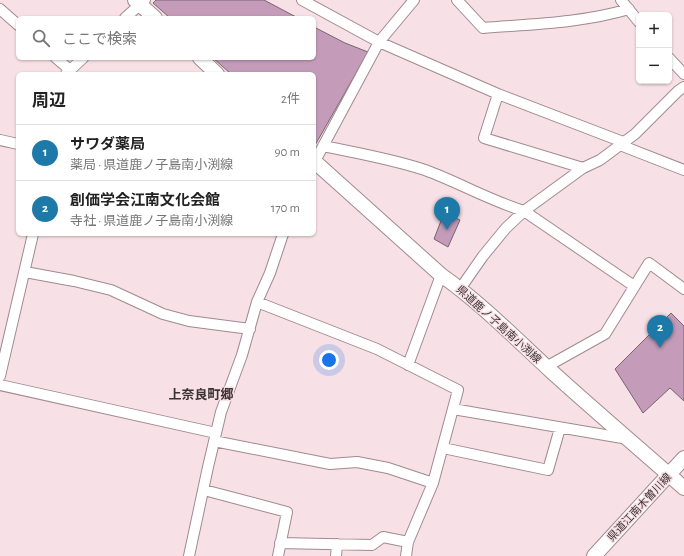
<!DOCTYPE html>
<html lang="ja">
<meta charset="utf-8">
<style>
body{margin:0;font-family:"Alegreya Sans","Noto Sans JP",sans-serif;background:#f2f2f2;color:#222}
.controls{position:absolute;right:12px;top:12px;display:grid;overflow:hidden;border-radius:6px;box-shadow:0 1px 3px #0004}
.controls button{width:36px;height:36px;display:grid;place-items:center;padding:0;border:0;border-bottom:1px solid #e0e0e0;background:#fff;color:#222;font:20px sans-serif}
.you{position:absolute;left:329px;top:360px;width:14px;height:14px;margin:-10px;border:3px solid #fff;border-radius:50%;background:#1a73e8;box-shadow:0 0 0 6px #1a73e833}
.badge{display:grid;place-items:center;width:26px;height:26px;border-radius:50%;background:#1d7aa8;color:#fff;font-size:13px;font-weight:700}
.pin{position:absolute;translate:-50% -33px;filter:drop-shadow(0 1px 2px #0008)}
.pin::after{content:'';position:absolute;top:21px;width:14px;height:12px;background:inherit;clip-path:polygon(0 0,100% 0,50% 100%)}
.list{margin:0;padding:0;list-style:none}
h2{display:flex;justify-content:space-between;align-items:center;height:52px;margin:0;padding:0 16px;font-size:17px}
h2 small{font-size:13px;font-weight:400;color:#767676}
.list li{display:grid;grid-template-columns:26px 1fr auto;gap:12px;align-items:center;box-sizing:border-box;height:56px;padding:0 16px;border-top:1px solid #e0e0e0}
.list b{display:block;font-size:15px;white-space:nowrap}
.list p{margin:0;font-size:13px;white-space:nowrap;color:#767676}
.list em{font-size:13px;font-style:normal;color:#767676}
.icon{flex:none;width:22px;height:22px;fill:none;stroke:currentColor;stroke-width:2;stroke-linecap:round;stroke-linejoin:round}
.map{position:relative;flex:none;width:684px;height:556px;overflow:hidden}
.search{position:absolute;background:#fff;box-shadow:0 1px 3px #0004;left:16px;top:16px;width:300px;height:44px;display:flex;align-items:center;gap:10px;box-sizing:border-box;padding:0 14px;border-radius:6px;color:#767676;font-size:15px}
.panel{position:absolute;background:#fff;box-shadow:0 1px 3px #0004;left:16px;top:72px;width:300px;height:164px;border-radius:6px}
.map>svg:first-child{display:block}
.building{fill:#c49cba;stroke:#756571}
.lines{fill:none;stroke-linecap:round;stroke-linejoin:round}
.minor-casing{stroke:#a08a90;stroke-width:12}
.secondary-casing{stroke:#a08a90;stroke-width:16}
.minor{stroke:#fff;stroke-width:10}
.secondary{stroke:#fff;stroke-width:14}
.labels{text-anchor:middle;stroke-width:3;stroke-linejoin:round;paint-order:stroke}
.street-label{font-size:11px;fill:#3b3234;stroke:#f7e0e6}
.quarter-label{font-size:13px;font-weight:bold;fill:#3b3234;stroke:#f7e0e6}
</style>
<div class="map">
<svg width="684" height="556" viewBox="0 0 684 556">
<rect width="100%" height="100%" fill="#f7e0e6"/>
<!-- building -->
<path class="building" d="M 156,0 L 264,0 L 298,18 L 170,18 L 153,3 Z
M 314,27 L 345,43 L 368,52 L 314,147 L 314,74 L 231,74 L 213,58 L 314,58 Z
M 444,213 L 460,220 L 448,247 L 434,239 Z
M 671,313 L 684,326 L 684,401 L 670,388 L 643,413 L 615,369 Z"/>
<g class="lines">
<!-- minor casing -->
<g class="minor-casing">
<path id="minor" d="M 302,0 L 379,42 L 498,94
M 457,0 L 483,28 C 532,24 582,23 629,9
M 621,0 L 639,22
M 0,9 L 18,25
M 125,18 L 145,0
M 56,58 L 70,70
M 669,58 L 684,74
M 66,74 L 83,58
M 0,140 L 18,144
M 620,145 L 684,170
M 323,146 C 357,153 392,159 425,170 C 458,182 489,200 524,211 L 634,286
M 314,163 L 379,42 L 414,0
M 583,168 L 484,138 L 498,94 L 623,142
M 25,272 L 74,281 L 111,290 L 163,314 L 189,321 L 250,329
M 460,289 L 483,256 L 506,228 L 524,211 L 583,168 L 600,160 L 635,134 L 678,91 L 684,87
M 257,302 L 377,349 L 458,390 L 433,483 L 408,542 L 406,556
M 408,365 L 441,275
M 546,367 L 605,334 L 649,263 L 684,289
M 0,376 L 33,234
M 0,385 L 216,433
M 453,409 L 628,439
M 214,441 L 330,464 L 357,462 L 388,468 L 433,483
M 443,448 L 548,470 L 560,428
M 204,490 L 287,512 L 278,556
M 280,543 L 372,545 L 383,537 L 408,542
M 189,556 L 208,467 L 221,412 L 242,355 L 257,302 L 270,273 L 283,234
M 336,556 L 337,544"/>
</g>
<!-- secondary casing -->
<g class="secondary-casing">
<path id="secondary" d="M 135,0 L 155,18
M 200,58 L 217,74
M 314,161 L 441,275 C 481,303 515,338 551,371 C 595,411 640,449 684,488
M 594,556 L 684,458"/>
</g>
<!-- minor -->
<use href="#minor" class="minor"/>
<!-- secondary -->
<use href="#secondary" class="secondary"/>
</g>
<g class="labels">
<!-- street labels -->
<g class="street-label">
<text transform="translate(499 324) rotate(42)" y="4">県道鹿ノ子島南小渕線</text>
<text transform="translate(639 507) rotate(-47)" y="4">県道江南木曽川線</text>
</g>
<!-- quarter labels -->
<g class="quarter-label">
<text x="201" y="399">上奈良町郷</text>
</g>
</g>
</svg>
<div class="controls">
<button>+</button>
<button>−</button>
</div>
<div class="you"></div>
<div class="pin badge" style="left:447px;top:230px">1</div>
<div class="pin badge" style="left:660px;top:348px">2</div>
<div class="search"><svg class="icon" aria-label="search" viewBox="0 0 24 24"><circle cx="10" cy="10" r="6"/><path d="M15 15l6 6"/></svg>ここで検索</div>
<section class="panel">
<h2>周辺<small>2件</small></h2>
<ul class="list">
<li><span class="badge">1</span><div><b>サワダ薬局</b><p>薬局 · 県道鹿ノ子島南小渕線</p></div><em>90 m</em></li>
<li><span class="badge">2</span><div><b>創価学会江南文化会館</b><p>寺社 · 県道鹿ノ子島南小渕線</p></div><em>170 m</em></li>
</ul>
</section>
</div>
